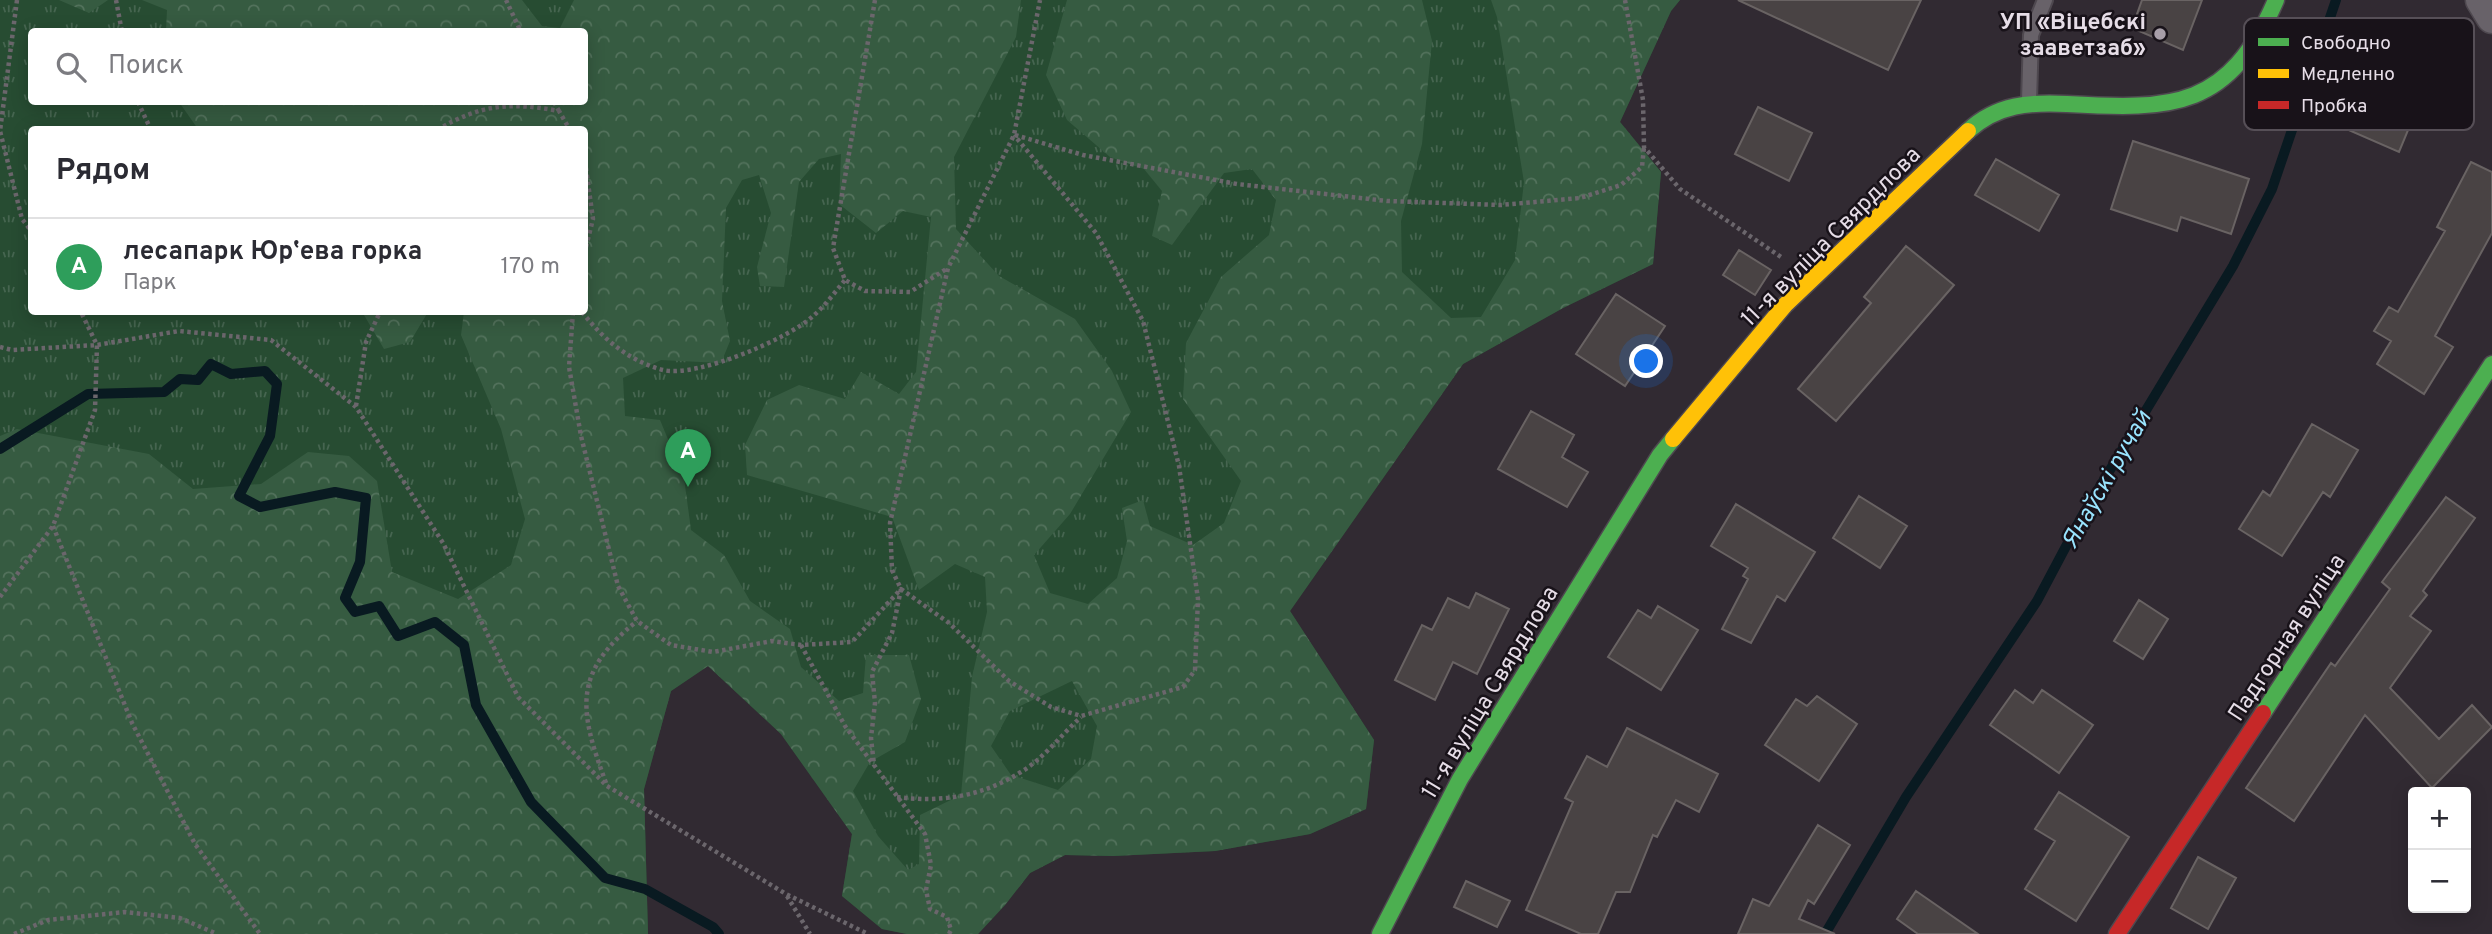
<!DOCTYPE html>
<html lang="ru">
<meta charset="utf-8">
<style>
body{margin:0;font-family:Overpass,sans-serif;background:#f7f7f7;color:#2b2b33}
.controls{position:absolute;right:21px;bottom:21px;display:grid;overflow:hidden;border-radius:7px;box-shadow:0 4px 18px #0003}
.controls button{width:63px;height:63px;display:grid;place-items:center;padding:0;border:0;border-bottom:2px solid #e1e1e2;background:#fff;color:#2b2b33;font:35px sans-serif}
.you{position:absolute;left:1647px;top:362px;width:24px;height:24px;margin:-18px;border:5px solid #fff;border-radius:50%;background:#1a73e8;box-shadow:0 0 0 10px #1a73e833}
.badge{display:grid;place-items:center;width:46px;height:46px;border-radius:50%;background:#635f68;color:#fff;font-size:23px;font-weight:700}
.pin{position:absolute;translate:-50% -58px;filter:drop-shadow(0 2px 4px #0008)}
.pin::after{content:'';position:absolute;top:37px;width:24px;height:21px;background:inherit;clip-path:polygon(0 0,100% 0,50% 100%)}
.list{margin:0;padding:0;list-style:none}
h2{display:flex;justify-content:space-between;align-items:center;height:91px;margin:0;padding:0 28px;font-size:30px}
h2 small{font-size:23px;font-weight:400;color:#7c7c81}
.list li{display:grid;grid-template-columns:46px 1fr auto;gap:21px;align-items:center;box-sizing:border-box;height:98px;padding:0 28px;border-top:2px solid #e1e1e2}
.list b{display:block;font-size:26px;white-space:nowrap}
.list p{margin:0;font-size:23px;white-space:nowrap;color:#7c7c81}
.list em{font-size:23px;font-style:normal;color:#7c7c81}
.icon{flex:none;width:38px;height:38px;fill:none;stroke:currentColor;stroke-width:2;stroke-linecap:round;stroke-linejoin:round}
.map{position:relative;flex:none;width:2492px;height:934px;overflow:hidden}
.search{position:absolute;background:#fff;box-shadow:0 4px 18px #0003;left:28px;top:28px;width:560px;height:77px;display:flex;align-items:center;gap:18px;box-sizing:border-box;padding:0 24px;border-radius:7px;color:#7c7c81;font-size:26px}
.panel{position:absolute;background:#fff;box-shadow:0 4px 18px #0003;left:28px;top:126px;width:560px;height:189px;border-radius:7px}
.map>svg:first-child{display:block}
.grass{fill:url(#grass-tufts);fill-rule:evenodd}
.forest{fill:url(#forest-crowns);fill-rule:evenodd}
.lines{fill:none;stroke-linecap:round;stroke-linejoin:round}
.stream{stroke:#091a21;stroke-width:10}
.building{fill:#494344;stroke:#696363;stroke-width:2}
.lane-casing{stroke:#4e484f;stroke-width:18}
.street-casing{stroke:#4e484f;stroke-width:33}
.fast-casing{stroke:#4e484f;stroke-width:19}
.slow-casing{stroke:#4e484f;stroke-width:19}
.jam-casing{stroke:#4e484f;stroke-width:19}
.path{stroke:#6b666c;stroke-width:4.5;stroke-dasharray:3.5 3.5;stroke-linecap:butt}
.lane{stroke:#686269;stroke-width:14}
.street{stroke:#686269;stroke-width:30}
.fast{stroke:#4caf50;stroke-width:16}
.slow{stroke:#ffc107;stroke-width:16}
.jam{stroke:#c62828;stroke-width:16}
.poi-dot{fill:#a79ea8;stroke:#181219;stroke-width:2.5}
.labels{text-anchor:middle;stroke-width:5;stroke-linejoin:round;paint-order:stroke}
.poi-label{font-size:23px;font-weight:bold;fill:#e6dde7;stroke:#181219;text-anchor:end}
.street-label{font-size:23px;fill:#e6dde7;stroke:#181219}
.water-label{font-size:24px;font-style:italic;fill:#99e4fe;stroke:#181219}
.key{fill:#181219;stroke:#564f57;stroke-width:2}
.key-label{font-size:19px;fill:#e6dde7}
</style>
<div class="map">
<svg width="2492" height="934" viewBox="0 0 2492 934">
<defs>
<pattern id="grass-tufts" width="24" height="20" patternUnits="userSpaceOnUse" patternTransform="scale(1.75)"><rect width="24" height="20" fill="#274c32"/><path d="M3 7l-1-3M5 7V3M7 7l1-3M15 17l-1-3M17 17v-4M19 17l1-3" fill="none" stroke="#466550"/></pattern>
<pattern id="forest-crowns" width="20" height="18" patternUnits="userSpaceOnUse" patternTransform="scale(1.75)"><rect width="20" height="18" fill="#365b41"/><path d="M2 6a3 3 0 1 1 6 0M12 15a3 3 0 1 1 6 0" fill="none" stroke="#53725c"/></pattern>
</defs>
<rect width="100%" height="100%" fill="#312a32"/>
<!-- grass -->
<path class="grass" d="M 0,0 L 1680,0 L 1671,11 L 1620,122 L 1661,172 L 1653,264 L 1563,308 L 1463,364 L 1290,611 L 1374,740 L 1366,809 L 1310,834 L 1215,851 L 1113,856 L 1065,855 L 1030,873 L 1005,905 L 978,934 L 907,934 L 882,929 L 842,896 L 852,834 L 781,734 L 708,666 L 671,691 L 644,789 L 648,934 L 0,934 ZM 32,32 L 584,32 L 584,102 L 32,102 ZM 32,130 L 584,130 L 584,312 L 32,312 Z"/>
<!-- forest -->
<path class="forest" d="M 59,0 L 108,0 L 89,13 Z
M 142,0 L 522,0 L 542,26 L 560,28 L 574,0 L 1021,0 L 1016,37 L 954,157 L 956,229 L 999,276 L 1075,319 L 1112,371 L 1131,412 L 1070,514 L 1034,555 L 1050,593 L 1088,604 L 1117,578 L 1127,541 L 1122,508 L 1143,500 L 1150,526 L 1193,545 L 1224,523 L 1241,481 L 1183,399 L 1186,343 L 1221,277 L 1269,235 L 1276,200 L 1252,169 L 1224,173 L 1172,245 L 1152,236 L 1162,191 L 1144,169 L 1110,157 L 1067,120 L 1046,75 L 1067,0 L 1422,0 L 1432,41 L 1422,144 L 1401,221 L 1402,272 L 1451,318 L 1481,317 L 1515,260 L 1524,182 L 1497,17 L 1491,0 L 1680,0 L 1671,11 L 1620,122 L 1661,172 L 1653,264 L 1563,308 L 1463,364 L 1290,611 L 1374,740 L 1366,809 L 1310,834 L 1215,851 L 1113,856 L 1065,855 L 1030,873 L 1005,905 L 978,934 L 907,934 L 882,929 L 842,896 L 852,834 L 781,734 L 708,666 L 671,691 L 644,789 L 648,934 L 0,934 L 0,436 L 17,429 L 149,454 L 193,489 L 261,484 L 308,452 L 349,456 L 377,481 L 392,572 L 458,599 L 511,565 L 525,519 L 501,429 L 461,335 L 464,312 L 584,312 L 584,130 L 198,129 L 179,102 L 584,102 L 584,32 L 166,31 L 167,10 ZM 841,154 L 839,204 L 876,233 L 903,211 L 931,217 L 916,372 L 899,394 L 861,372 L 845,399 L 799,385 L 767,400 L 745,445 L 747,475 L 892,517 L 919,590 L 955,564 L 985,577 L 987,612 L 972,677 L 961,795 L 920,815 L 919,864 L 908,870 L 878,836 L 853,791 L 870,762 L 905,742 L 921,699 L 909,655 L 866,655 L 863,693 L 839,701 L 801,667 L 790,629 L 750,601 L 724,555 L 691,530 L 684,478 L 660,420 L 625,416 L 623,378 L 661,360 L 721,363 L 730,341 L 722,301 L 726,208 L 742,180 L 759,175 L 771,213 L 757,267 L 760,286 L 784,287 L 799,182 L 819,159 ZM 1072,681 L 1097,726 L 1091,759 L 1058,790 L 1011,775 L 991,746 L 1010,711 Z
M 365,312 L 428,312 L 410,342 L 384,349 L 364,315 Z"/>
<g class="lines">
<!-- stream -->
<path class="stream" d="M 0,449 L 88,394 L 164,392 L 180,379 L 198,380 L 211,364 L 231,374 L 265,371 L 277,384 L 270,436 L 239,496 L 260,507 L 335,492 L 366,498 L 360,562 L 345,598 L 355,612 L 379,606 L 398,636 L 435,622 L 464,645 L 476,705 L 531,802 L 605,878 L 645,889 L 713,927 L 719,934
M 1825,934 L 1906,797 L 2037,601 L 2081,518 L 2233,266 L 2272,189 L 2336,0"/>
</g>
<!-- building -->
<path class="building" d="M 1738,0 L 1921,0 L 1888,70 Z
M 2142,0 L 2202,0 L 2183,50 L 2132,28 Z
M 2364,82 L 2418,106 L 2399,152 L 2344,128 Z
M 1758,107 L 1812,133 L 1789,181 L 1735,154 Z
M 2133,141 L 2249,179 L 2231,234 L 2181,217 L 2177,231 L 2111,209 Z
M 1996,159 L 2059,195 L 2039,231 L 1975,195 Z
M 2471,162 L 2492,172 L 2492,233 L 2435,336 L 2453,347 L 2424,394 L 2377,364 L 2391,341 L 2374,331 L 2389,307 L 2398,312 L 2445,231 L 2437,227 Z
M 1906,246 L 1954,285 L 1836,421 L 1798,389 L 1871,303 L 1864,297 Z
M 1739,250 L 1771,270 L 1755,295 L 1723,275 Z
M 1616,294 L 1665,326 L 1625,386 L 1576,354 Z
M 1531,411 L 1574,435 L 1562,457 L 1588,472 L 1567,507 L 1498,469 Z
M 2312,424 L 2358,450 L 2330,497 L 2323,492 L 2282,556 L 2239,529 L 2263,491 L 2270,496 Z
M 1859,496 L 1907,526 L 1880,568 L 1833,538 Z
M 2446,497 L 2475,518 L 2423,591 L 2427,595 L 2410,616 L 2431,631 L 2390,688 L 2439,739 L 2472,705 L 2492,727 L 2432,788 L 2365,715 L 2294,821 L 2246,788 L 2331,663 L 2335,666 L 2390,589 L 2382,582 Z
M 1736,504 L 1815,552 L 1785,601 L 1777,596 L 1751,643 L 1722,629 L 1748,579 L 1743,576 L 1748,568 L 1711,546 Z
M 1476,593 L 1509,609 L 1477,674 L 1453,662 L 1435,700 L 1395,680 L 1422,625 L 1432,630 L 1448,598 L 1469,608 Z
M 2139,600 L 2168,619 L 2143,659 L 2114,641 Z
M 1658,606 L 1698,630 L 1661,690 L 1608,657 L 1638,610 L 1651,618 Z
M 2015,690 L 2033,703 L 2042,690 L 2093,725 L 2059,773 L 1990,725 Z
M 1817,696 L 1857,724 L 1819,781 L 1765,745 L 1796,699 L 1807,706 Z
M 1627,728 L 1718,774 L 1699,812 L 1676,800 L 1657,837 L 1653,835 L 1630,892 L 1616,892 L 1598,934 L 1581,934 L 1526,910 L 1573,802 L 1565,798 L 1587,756 L 1607,767 Z
M 2059,792 L 2129,837 L 2076,921 L 2025,889 L 2055,841 L 2035,829 Z
M 1818,825 L 1850,845 L 1814,904 L 1808,900 L 1799,919 L 1835,934 L 1738,934 L 1753,899 L 1769,906 Z
M 2198,857 L 2236,878 L 2208,929 L 2171,908 Z
M 1466,881 L 1510,901 L 1497,927 L 1454,907 Z
M 1916,891 L 1978,934 L 1918,934 L 1897,919 Z"/>
<g class="lines">
<!-- lane casing -->
<g class="lane-casing">
<path id="lane" d="M 2029,101 L 2031,35 L 2045,0"/>
</g>
<!-- street casing -->
<g class="street-casing">
<path id="street" d="M 2481,0 L 2492,18"/>
</g>
<!-- fast casing -->
<g class="fast-casing">
<path id="fast" d="M 1968,131 C 1997,104 2030,102 2067,104 C 2174,110 2229,109 2276,0
M 2263,713 L 2492,364
M 1380,934 L 1460,779 L 1660,455 L 1673,439"/>
</g>
<!-- slow casing -->
<g class="slow-casing">
<path id="slow" d="M 1673,439 L 1785,305 L 1968,131"/>
</g>
<!-- jam casing -->
<g class="jam-casing">
<path id="jam" d="M 2117,934 L 2263,713"/>
</g>
<!-- path -->
<path class="path" d="M 17,0 L 0,131 L 22,219 L 32,232
M 116,0 L 122,32
M 506,0 L 521,32
M 875,0 L 833,248 L 845,280 L 865,291 L 910,292 L 948,268
M 1625,0 L 1643,100 L 1644,147 L 1680,189 L 1781,257
M 138,102 L 151,130
M 554,102 L 559,111
M 437,130 C 481,104 510,102 559,111 L 570,130
M 1015,135 L 1083,155 L 1237,184 L 1387,201 L 1501,205 L 1580,198 L 1621,185 L 1642,167 L 1644,147
M 584,154 L 593,219 L 584,255
M 573,312 L 569,367 L 581,436 L 618,586 L 637,621 L 671,645 L 713,652 L 772,641 L 801,645 L 852,642 L 901,589 L 949,623 L 1009,681 L 1051,707 L 1081,716 L 1183,687 L 1195,670 L 1198,599 L 1179,466 L 1143,321 L 1096,233 L 1014,135
M 582,312 C 603,339 629,361 663,370 C 697,378 788,339 813,316 C 825,306 835,292 845,280
M 0,347 L 12,350 L 97,345 L 179,331 L 271,340 L 356,407 L 443,543 L 518,697 L 607,786 L 786,894 L 868,934
M 356,406 L 366,342 L 380,312
M 53,526 L 132,723 L 195,844 L 260,934
M 0,597 L 53,526 L 95,410 L 97,345 L 81,312
M 801,645 L 845,726 L 873,764
M 606,783 C 579,710 572,673 637,621
M 897,797 C 941,803 983,796 1021,772 C 1043,759 1062,734 1081,717
M 787,896 L 810,934
M 14,934 L 48,920 L 125,912 L 180,918 L 217,934
M 949,934 L 951,930 L 947,917 L 930,909 L 926,890 L 931,865 L 925,834 L 874,765 L 871,738 L 875,703 L 872,672 L 892,633 L 901,589 L 892,570 L 890,523 L 948,268 L 1014,135 L 1040,0"/>
<!-- lane -->
<use href="#lane" class="lane"/>
<!-- street -->
<use href="#street" class="street"/>
<!-- fast -->
<use href="#fast" class="fast"/>
<!-- slow -->
<use href="#slow" class="slow"/>
<!-- jam -->
<use href="#jam" class="jam"/>
</g>
<!-- markers -->
<circle class="poi-dot" cx="2160" cy="34" r="7"/>
<g class="labels">
<!-- poi labels -->
<g class="poi-label">
<text x="2146" y="29">УП «Віцебскі<tspan x="2146" dy="26">зааветзаб»</tspan></text>
</g>
<!-- street labels -->
<g class="street-label">
<text transform="translate(1830 236) rotate(-45)" y="8">11-я вуліца Свярдлова</text>
<text transform="translate(2286 637) rotate(-57)" y="8">Падгорная вуліца</text>
<text transform="translate(1489 692) rotate(-59)" y="8">11-я вуліца Свярдлова</text>
</g>
<!-- water labels -->
<g class="water-label">
<text transform="translate(2106 479) rotate(-60)" y="8">Янаўскі ручай</text>
</g>
</g>
<!-- legend -->
<rect x="2244" y="18" width="230" height="112" rx="10" class="key"/>
<rect x="2258" y="38" width="31" height="8" fill="#4caf50"/>
<rect x="2258" y="69" width="31" height="9" fill="#ffc107"/>
<rect x="2258" y="101" width="31" height="8" fill="#c62828"/>
<g class="key-label">
<text x="2301" y="49">Свободно</text>
<text x="2301" y="80">Медленно</text>
<text x="2301" y="112">Пробка</text>
</g>
</svg>
<div class="controls">
<button>+</button>
<button>−</button>
</div>
<div class="you"></div>
<div class="pin badge" style="left:688px;top:487px;background:#2e9e5b">A</div>
<div class="search"><svg class="icon" aria-label="search" viewBox="0 0 24 24"><circle cx="10" cy="10" r="6"/><path d="M15 15l6 6"/></svg>Поиск</div>
<section class="panel">
<h2>Рядом<small></small></h2>
<ul class="list">
<li><span class="badge" style="background:#2e9e5b">A</span><div><b>лесапарк Юрʼева горка</b><p>Парк</p></div><em>170 m</em></li>
</ul>
</section>
</div>
